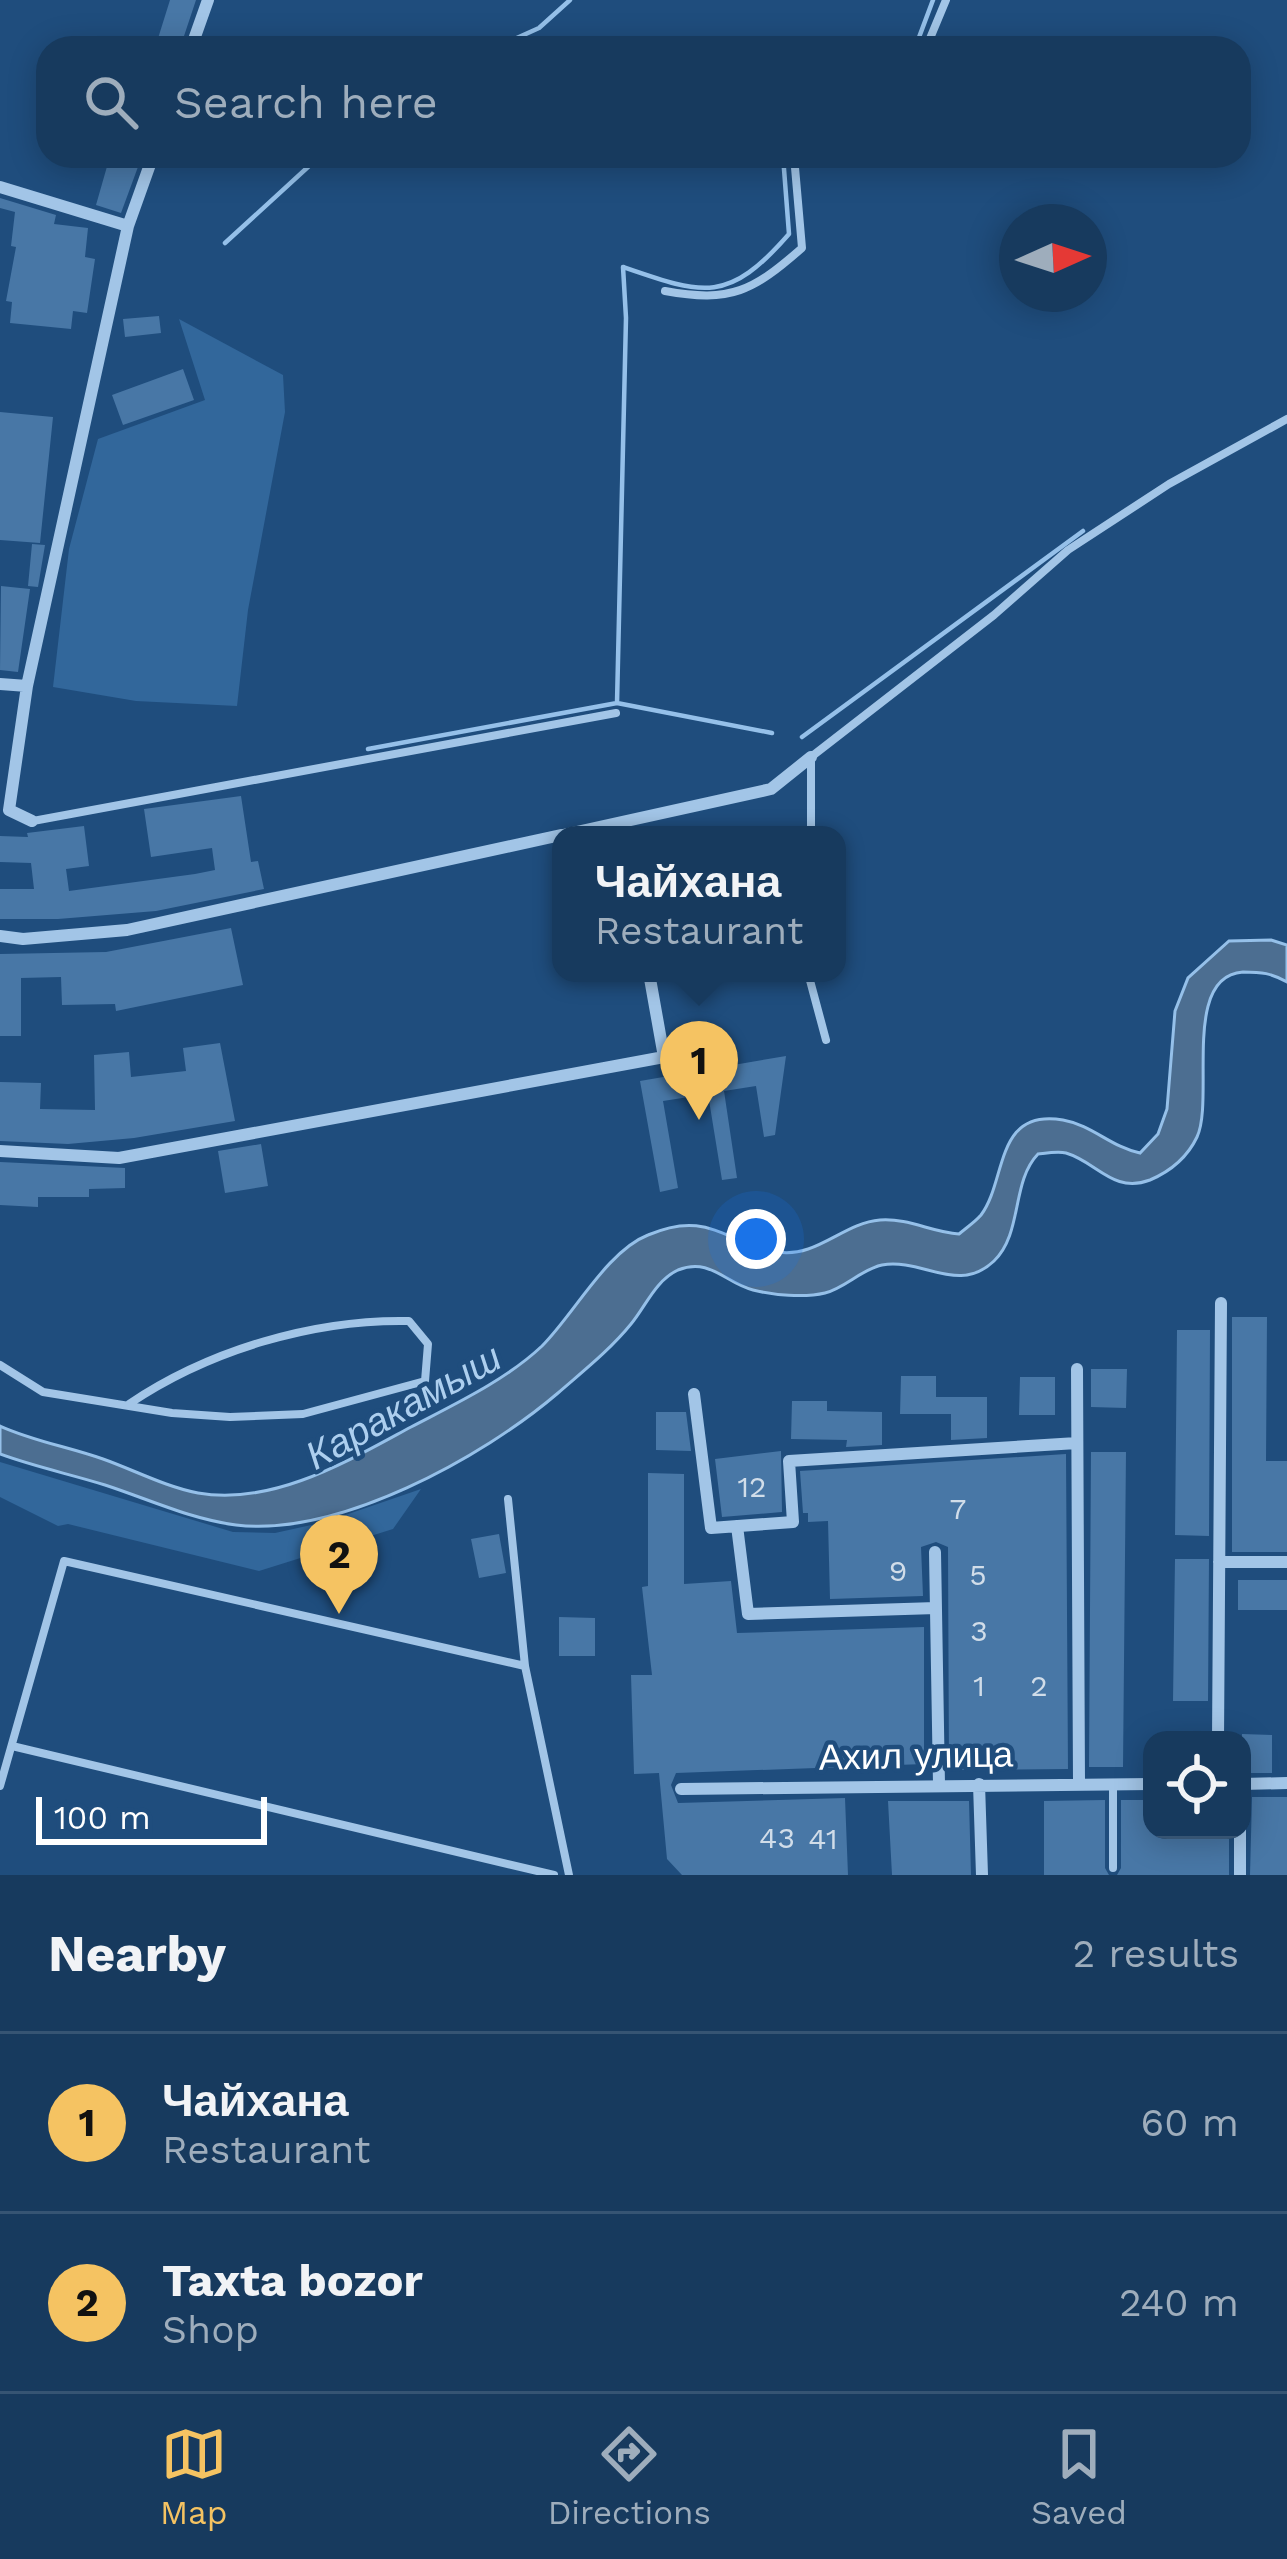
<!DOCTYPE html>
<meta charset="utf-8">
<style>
body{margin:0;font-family:"Work Sans",sans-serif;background:#204164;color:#f1f3f6}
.controls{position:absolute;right:36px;bottom:36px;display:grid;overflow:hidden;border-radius:24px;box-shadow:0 6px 30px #0003}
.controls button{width:108px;height:108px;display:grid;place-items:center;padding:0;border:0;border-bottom:3px solid #365473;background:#173a5e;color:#f1f3f6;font:60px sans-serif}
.compass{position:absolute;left:999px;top:204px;width:108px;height:108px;border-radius:50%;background:#173a5e;box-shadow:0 6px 30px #0003;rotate:87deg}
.scale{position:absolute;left:36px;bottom:30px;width:231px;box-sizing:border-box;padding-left:12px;border:6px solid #fff;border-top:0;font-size:33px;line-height:42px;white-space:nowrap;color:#fff;-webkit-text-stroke:9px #1f4d7d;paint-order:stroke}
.you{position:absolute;left:756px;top:1239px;width:42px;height:42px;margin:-30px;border:9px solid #fff;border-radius:50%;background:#1a73e8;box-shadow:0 0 0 18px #1a73e833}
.badge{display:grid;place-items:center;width:78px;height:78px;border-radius:50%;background:#f5c362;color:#111;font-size:39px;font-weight:700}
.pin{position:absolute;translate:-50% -99px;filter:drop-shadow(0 3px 6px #0008)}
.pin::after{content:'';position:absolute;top:63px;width:42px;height:36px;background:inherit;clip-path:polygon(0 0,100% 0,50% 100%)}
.popup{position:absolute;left:552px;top:826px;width:294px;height:156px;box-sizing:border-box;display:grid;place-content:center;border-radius:24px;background:#173a5e;filter:drop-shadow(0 3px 9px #0005);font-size:39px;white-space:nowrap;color:#9eadbc}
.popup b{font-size:45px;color:#f1f3f6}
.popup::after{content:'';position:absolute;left:50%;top:100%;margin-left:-24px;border:24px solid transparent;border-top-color:#173a5e}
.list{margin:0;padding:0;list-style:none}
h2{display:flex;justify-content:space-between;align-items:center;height:156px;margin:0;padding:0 48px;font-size:51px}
h2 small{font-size:39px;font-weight:400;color:#9eadbc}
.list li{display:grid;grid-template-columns:78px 1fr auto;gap:36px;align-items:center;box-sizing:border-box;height:180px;padding:0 48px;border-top:3px solid #365473}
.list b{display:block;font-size:45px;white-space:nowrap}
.list p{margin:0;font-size:39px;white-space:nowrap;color:#9eadbc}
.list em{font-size:39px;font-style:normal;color:#9eadbc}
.icon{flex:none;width:66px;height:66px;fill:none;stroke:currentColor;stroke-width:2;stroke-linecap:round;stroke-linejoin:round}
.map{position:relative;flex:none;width:1287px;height:1875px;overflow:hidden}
.search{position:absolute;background:#173a5e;box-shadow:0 6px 30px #0003;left:36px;right:36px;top:36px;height:132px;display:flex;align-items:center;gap:30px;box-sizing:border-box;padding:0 42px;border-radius:36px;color:#9eadbc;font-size:45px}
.sheet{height:516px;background:#173a5e}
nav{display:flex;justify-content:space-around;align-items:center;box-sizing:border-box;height:168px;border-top:3px solid #365473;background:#173a5e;font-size:33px;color:#9eadbc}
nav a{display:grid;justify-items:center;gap:6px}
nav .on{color:#f5c362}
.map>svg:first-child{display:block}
.green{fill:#32679b}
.water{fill:#4c6e91;stroke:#95c0e9;stroke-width:3}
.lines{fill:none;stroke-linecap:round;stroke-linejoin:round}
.stream{stroke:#95c0e9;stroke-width:4.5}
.building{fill:#4877a6}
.service{stroke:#a2c5e7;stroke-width:8}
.minor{stroke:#a2c5e7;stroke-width:12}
.labels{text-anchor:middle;stroke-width:9;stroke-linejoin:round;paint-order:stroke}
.number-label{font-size:30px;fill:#d1dde9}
.street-label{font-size:36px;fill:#fff;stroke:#1f4d7d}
.water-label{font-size:39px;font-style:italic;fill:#adcfef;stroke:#1f4d7d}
</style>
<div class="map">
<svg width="1287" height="1875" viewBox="0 0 1287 1875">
<rect width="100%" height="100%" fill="#1f4d7d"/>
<!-- green -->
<path class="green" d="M 179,319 L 283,375 L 285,412 L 248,610 L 237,706 L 136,701 L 53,687 L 69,549 L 98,439 L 205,400 Z
M 0,1462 L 233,1532 L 275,1533 L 325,1522 L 421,1489 L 393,1529 L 259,1571 L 68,1524 L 58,1526 L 0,1497 Z"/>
<!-- water -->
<path class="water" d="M 1271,940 L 1287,945 L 1287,982 C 1271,973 1262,972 1243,972 C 1181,976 1215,1099 1197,1137 C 1187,1158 1171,1171 1150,1180 C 1113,1194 1097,1162 1066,1153 C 1058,1151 1047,1153 1038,1154 C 1011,1182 1023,1233 994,1261 C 958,1295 923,1258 882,1265 C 862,1269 845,1288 825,1293 C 804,1298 773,1295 753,1290 C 725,1283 710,1257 678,1270 C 655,1281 646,1306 631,1324 C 610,1350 582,1372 558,1393 C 482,1458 338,1537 236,1525 C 190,1519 148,1499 105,1485 C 70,1474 35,1467 0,1454 L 0,1426 C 33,1441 69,1447 103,1459 C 134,1470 166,1487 198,1493 C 273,1506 348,1461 411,1427 C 455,1404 506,1380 542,1346 C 574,1314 607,1251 648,1235 C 709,1209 724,1243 778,1252 C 817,1258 843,1223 880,1220 C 909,1218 931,1232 959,1234 C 966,1228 975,1222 981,1215 C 1007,1181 994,1108 1063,1120 C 1092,1125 1111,1147 1140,1153 L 1158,1134 L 1167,1109 L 1175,1011 L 1188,978 L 1229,941 Z"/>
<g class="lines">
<!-- stream -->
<path class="stream" d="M 495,48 L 539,28 L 570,0
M 915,48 L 933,0
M 225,243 L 320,156
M 617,703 L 626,318 L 623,267 C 704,295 728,304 789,234 L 783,156
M 802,737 L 1083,531
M 368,749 L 617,703 L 772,733"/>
</g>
<!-- building -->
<path class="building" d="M 170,0 L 196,0 L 180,48 L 155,48 Z
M 110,156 L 142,156 L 121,213 L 96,205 Z
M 0,198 L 56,215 L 54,224 L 88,228 L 85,257 L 95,259 L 87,313 L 73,311 L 71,329 L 10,323 L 12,302 L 6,301 L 16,247 L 11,246 L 15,212 L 0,208 Z
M 159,316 L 161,333 L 125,337 L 123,319 Z
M 183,369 L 194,400 L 123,425 L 112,395 Z
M 0,412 L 53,417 L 40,543 L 0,540 Z
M 32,544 L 45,545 L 38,587 L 28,586 Z
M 1,586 L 30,589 L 18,672 L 0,670 Z
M 241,796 L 251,862 L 258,861 L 264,889 L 156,911 L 58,919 L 0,919 L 0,889 L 34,889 L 31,863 L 0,862 L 0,836 L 28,837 L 27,833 L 84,826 L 89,866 L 66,869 L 69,891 L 195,874 L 215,870 L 212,848 L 151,857 L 144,809 Z
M 231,928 L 243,985 L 116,1011 L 115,1004 L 62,1005 L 61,977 L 21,978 L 21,1036 L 0,1036 L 0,954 L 106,952 Z
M 220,1043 L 235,1121 L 134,1138 L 68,1144 L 0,1141 L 0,1082 L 41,1083 L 40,1109 L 95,1110 L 94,1055 L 129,1052 L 131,1077 L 186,1071 L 183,1048 Z
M 786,1056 L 775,1135 L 764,1137 L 756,1086 L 724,1091 L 737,1178 L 722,1180 L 708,1094 L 663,1101 L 678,1188 L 660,1192 L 640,1081 Z
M 261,1144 L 268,1186 L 225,1193 L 218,1151 Z
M 0,1162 L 125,1168 L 125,1188 L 89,1189 L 89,1197 L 38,1197 L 38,1207 L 0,1205 Z
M 1232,1317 L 1267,1317 L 1266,1461 L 1287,1461 L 1287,1552 L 1232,1552 Z
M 1177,1330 L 1210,1330 L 1209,1536 L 1175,1535 Z
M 1091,1369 L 1127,1369 L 1126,1408 L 1091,1407 Z
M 901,1376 L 936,1376 L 936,1397 L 987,1397 L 987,1438 L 951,1440 L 951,1414 L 900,1414 Z
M 1020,1377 L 1055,1377 L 1055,1415 L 1019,1415 Z
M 792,1401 L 827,1401 L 827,1411 L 882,1412 L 882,1445 L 846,1447 L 847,1440 L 791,1439 Z
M 656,1412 L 686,1412 L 691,1451 L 656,1450 Z
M 781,1451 L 782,1512 L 722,1517 L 715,1459 Z
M 1091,1452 L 1126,1452 L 1123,1767 L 1089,1767 Z
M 1066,1454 L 1068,1769 L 949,1770 L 948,1547 L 936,1542 L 921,1547 L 923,1596 L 830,1599 L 828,1521 L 808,1522 L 808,1513 L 803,1513 L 800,1471 Z
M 648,1473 L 684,1474 L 684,1584 L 731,1581 L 737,1633 L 924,1627 L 924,1764 L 676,1773 L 671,1785 L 678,1803 L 845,1798 L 848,1875 L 682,1875 L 667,1859 L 659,1773 L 634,1774 L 631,1675 L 652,1675 L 642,1587 L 648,1586 Z
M 499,1534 L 506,1573 L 479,1578 L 471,1539 Z
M 1175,1559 L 1209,1559 L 1208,1701 L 1173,1701 Z
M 1238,1580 L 1287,1580 L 1287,1610 L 1238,1610 Z
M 559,1617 L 595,1618 L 595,1656 L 559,1656 Z
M 1242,1734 L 1272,1735 L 1272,1773 L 1242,1773 Z
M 1252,1797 L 1287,1797 L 1287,1875 L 1250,1875 Z
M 1105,1800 L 1105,1868 L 1109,1875 L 1044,1875 L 1044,1801 Z
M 1121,1800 L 1152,1800 L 1152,1830 L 1229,1830 L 1229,1875 L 1117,1875 L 1121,1868 Z
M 888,1801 L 969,1801 L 971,1875 L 892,1875 Z"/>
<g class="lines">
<!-- service -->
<path class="service" d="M 926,48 L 946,0
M 665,291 C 731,303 753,291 802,248 L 794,156
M 33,821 L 616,713
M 811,835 L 811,757 L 994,615 L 1068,550 L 1169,484 L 1287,419
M 808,973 L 826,1040
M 0,1365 L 43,1392 L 172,1413 L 230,1417 L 303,1414 L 425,1381 L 428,1344 L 409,1321 C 314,1319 209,1350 129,1404
M 508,1499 L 525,1666 L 569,1875
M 12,1746 L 554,1875
M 0,1786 L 64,1561 L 525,1666
M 1113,1868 L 1113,1785"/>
<!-- minor -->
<path class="minor" d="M 191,48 L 208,0
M 0,187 L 128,226
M 0,684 L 27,686
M 32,821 L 9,810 L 27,686 L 128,226 L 153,156
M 563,835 L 771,789 L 811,757
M 0,936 L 23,939 L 127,930 L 561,835
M 0,1151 L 119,1158 L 664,1057 L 649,973
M 1077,1369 L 1079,1784
M 694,1394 L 711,1528 L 793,1522 L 789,1461 L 1077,1443
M 737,1526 L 748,1614 L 936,1608
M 935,1552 L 939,1784
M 1219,1562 L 1287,1562
M 1218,1740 L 1221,1303
M 979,1784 L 982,1875
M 1242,1784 L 1287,1783
M 681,1789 L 1152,1784
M 1240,1830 L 1240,1875"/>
</g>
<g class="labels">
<!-- number labels -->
<g class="number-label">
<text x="752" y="1497">12</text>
<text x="958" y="1519">7</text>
<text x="898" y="1581">9</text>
<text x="978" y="1585">5</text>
<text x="979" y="1641">3</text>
<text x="979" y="1696">1</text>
<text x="1039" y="1696">2</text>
<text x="777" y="1848">43</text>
<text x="823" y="1849">41</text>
</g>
<!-- street labels -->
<g class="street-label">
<text transform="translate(916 1755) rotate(-1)" y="13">Ахил улица</text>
</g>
<!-- water labels -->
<g class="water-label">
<text transform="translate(403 1406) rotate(-29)" y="14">Каракамыш</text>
</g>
</g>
</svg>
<div class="controls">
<button><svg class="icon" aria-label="locate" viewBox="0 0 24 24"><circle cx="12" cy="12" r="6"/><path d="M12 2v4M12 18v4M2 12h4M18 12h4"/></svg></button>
</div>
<svg class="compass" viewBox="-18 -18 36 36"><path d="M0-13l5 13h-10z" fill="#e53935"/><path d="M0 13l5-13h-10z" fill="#9eadbc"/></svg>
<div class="scale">100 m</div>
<div class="you"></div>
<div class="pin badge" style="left:699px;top:1120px">1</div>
<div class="popup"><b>Чайхана</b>Restaurant</div>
<div class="pin badge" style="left:339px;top:1614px">2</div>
<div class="search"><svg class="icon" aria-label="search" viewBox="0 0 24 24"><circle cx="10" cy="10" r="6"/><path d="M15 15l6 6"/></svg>Search here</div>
</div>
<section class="sheet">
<h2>Nearby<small>2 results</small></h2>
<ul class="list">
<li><span class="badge">1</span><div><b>Чайхана</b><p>Restaurant</p></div><em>60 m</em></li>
<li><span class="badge">2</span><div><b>Taxta bozor</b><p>Shop</p></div><em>240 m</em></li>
</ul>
</section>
<nav>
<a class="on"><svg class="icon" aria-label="map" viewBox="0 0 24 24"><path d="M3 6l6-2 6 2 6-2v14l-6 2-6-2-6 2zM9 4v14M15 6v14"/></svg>Map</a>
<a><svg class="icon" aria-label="directions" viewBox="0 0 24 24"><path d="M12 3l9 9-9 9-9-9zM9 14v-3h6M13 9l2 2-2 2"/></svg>Directions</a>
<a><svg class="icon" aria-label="saved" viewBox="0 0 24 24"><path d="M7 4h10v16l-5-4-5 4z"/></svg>Saved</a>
</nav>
